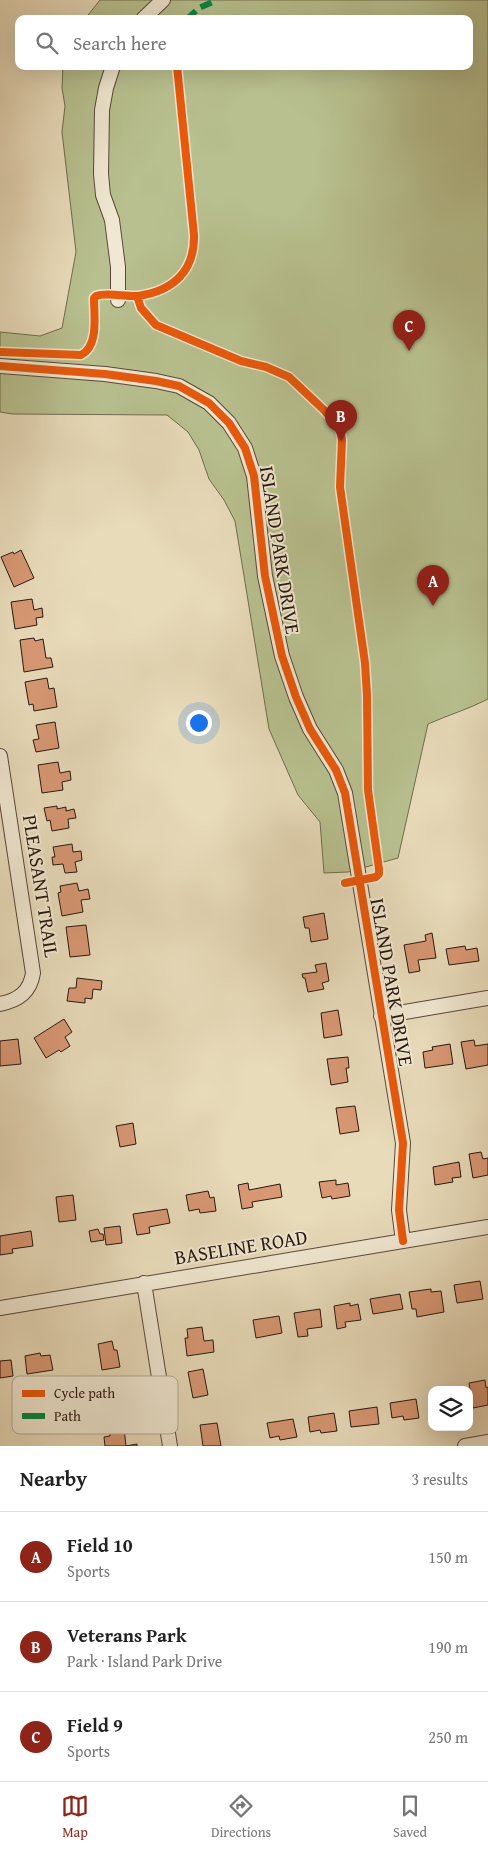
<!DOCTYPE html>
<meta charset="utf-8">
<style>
body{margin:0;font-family:"Gentium Book Plus",serif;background:#f2f2f2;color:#222}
.controls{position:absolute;right:15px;bottom:15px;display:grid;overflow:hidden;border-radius:10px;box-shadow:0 5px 20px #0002}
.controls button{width:45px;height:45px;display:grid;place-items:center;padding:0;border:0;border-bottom:1px solid #e0e0e0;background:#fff;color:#222;font:25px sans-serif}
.you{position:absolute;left:198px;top:722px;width:18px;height:18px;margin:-12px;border:4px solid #fff;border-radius:50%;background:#1a73e8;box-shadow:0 0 0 8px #1a73e833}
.badge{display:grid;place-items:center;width:32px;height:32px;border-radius:50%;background:#8f2418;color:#fff;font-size:16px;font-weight:700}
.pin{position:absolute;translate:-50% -41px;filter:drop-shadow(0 1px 2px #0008)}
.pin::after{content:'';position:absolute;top:26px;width:18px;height:15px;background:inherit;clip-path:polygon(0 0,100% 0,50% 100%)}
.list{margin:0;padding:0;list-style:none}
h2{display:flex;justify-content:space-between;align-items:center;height:65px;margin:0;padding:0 20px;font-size:21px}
h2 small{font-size:16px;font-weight:400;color:#767676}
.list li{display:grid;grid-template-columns:32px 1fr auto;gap:15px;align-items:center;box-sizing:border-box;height:90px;padding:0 20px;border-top:1px solid #e0e0e0}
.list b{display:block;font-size:19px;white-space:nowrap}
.list p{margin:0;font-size:16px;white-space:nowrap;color:#767676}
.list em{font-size:16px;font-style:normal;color:#767676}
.icon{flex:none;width:28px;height:28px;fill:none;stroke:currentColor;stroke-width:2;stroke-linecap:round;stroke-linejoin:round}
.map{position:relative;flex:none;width:488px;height:1446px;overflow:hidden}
.search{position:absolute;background:#fff;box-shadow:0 5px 20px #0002;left:15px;right:15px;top:15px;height:55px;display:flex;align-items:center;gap:12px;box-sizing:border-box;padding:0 18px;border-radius:10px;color:#767676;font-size:19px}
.sheet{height:335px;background:#fff}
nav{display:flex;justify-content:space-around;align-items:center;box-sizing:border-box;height:70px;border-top:1px solid #e0e0e0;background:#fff;font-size:14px;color:#767676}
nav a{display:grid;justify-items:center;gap:2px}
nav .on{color:#8f2418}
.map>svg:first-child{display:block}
.green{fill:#b8c08f;stroke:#706c4f}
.building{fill:#d89874;stroke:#29170f}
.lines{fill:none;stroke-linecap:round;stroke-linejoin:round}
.minor-casing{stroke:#59483a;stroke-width:16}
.minor{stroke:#f0e8d2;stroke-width:14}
.quiet{stroke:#00873e;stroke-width:6;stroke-dasharray:12 6;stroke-linecap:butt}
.cycleway-casing{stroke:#f0e8d2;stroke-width:11}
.cycleway{stroke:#e8590c;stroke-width:8}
.labels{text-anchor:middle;stroke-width:4;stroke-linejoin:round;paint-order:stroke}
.street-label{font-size:20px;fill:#29170f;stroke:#f0e8d2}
.key{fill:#f0e8d2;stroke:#b4a998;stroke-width:1}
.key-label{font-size:14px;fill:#29170f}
</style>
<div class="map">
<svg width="488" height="1446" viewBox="0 0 488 1446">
<rect width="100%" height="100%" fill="#e8dbba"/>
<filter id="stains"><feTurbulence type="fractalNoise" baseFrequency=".004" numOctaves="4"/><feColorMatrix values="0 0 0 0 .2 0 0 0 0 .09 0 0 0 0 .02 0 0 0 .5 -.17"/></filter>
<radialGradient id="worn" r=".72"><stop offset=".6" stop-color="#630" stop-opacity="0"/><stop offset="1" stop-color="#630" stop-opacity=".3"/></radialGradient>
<!-- green -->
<path class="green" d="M 100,0 L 488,0 L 488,699 C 469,709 448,715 428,724 L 398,858 L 348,872 L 324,873 L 320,822 L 298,795 L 269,729 L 235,521 L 224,500 L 209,479 L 199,450 L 188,432 L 167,415 L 13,414 L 0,412 L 0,332 L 40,336 L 62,328 L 76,252 L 62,132 L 65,106 L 62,88 L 63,66 L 469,66 L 469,19 L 85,19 Z"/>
<!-- building -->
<path class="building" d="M 21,550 L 34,578 L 14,587 L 1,557 L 13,552 L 14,554 Z
M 32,599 L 34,610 L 42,608 L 43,617 L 36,618 L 37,625 L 15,629 L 11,602 Z
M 34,638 L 35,641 L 43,639 L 46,658 L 51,658 L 53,667 L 24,672 L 20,640 Z
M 47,678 L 49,689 L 54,688 L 57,707 L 34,711 L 33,704 L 29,705 L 25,682 Z
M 55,722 L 59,748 L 36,752 L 33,740 L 39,739 L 36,725 Z
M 58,762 L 60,773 L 70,771 L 71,780 L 62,782 L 63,790 L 42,793 L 38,765 Z
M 57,806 L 57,809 L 66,807 L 66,811 L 74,809 L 76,818 L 68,819 L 69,828 L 52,831 L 50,820 L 47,821 L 44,808 Z
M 72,844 L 73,852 L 81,851 L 82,860 L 75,862 L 77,872 L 65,873 L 63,864 L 53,865 L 52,857 L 55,857 L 53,847 Z
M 77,883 L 79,891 L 88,889 L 90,899 L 81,900 L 83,912 L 62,916 L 58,893 L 61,892 L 60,886 Z
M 324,913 L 328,939 L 311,942 L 309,928 L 305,928 L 303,917 Z
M 86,925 L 90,955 L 70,957 L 66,927 Z
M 432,933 L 436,958 L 418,960 L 420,971 L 409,973 L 404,945 L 426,941 L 425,935 Z
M 465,946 L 466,950 L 477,948 L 479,961 L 449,965 L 446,949 Z
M 326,963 L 329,981 L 322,983 L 324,989 L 308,992 L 305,978 L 303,978 L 302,974 L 317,972 L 315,965 Z
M 77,978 L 102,981 L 101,990 L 93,989 L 92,999 L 85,998 L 85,1003 L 67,1001 L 69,988 L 76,988 Z
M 338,1010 L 342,1035 L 324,1038 L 321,1013 Z
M 64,1019 L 72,1032 L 65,1037 L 70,1046 L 61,1052 L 59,1050 L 46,1058 L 34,1038 Z
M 18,1039 L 21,1064 L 0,1066 L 0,1041 Z
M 474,1040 L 475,1046 L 488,1044 L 488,1065 L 466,1069 L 461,1042 Z
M 450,1044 L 453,1064 L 425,1068 L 423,1052 L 433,1050 L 432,1047 Z
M 348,1057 L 349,1068 L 346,1068 L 348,1082 L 331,1085 L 327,1059 Z
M 355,1106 L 359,1131 L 340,1134 L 336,1108 Z
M 133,1123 L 136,1144 L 120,1147 L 116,1126 Z
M 481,1152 L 483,1159 L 488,1158 L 488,1175 L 473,1178 L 469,1154 Z
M 459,1162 L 461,1177 L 452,1178 L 453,1182 L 435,1185 L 433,1167 Z
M 336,1180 L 336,1185 L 348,1183 L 350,1196 L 332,1199 L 331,1196 L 322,1198 L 319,1182 Z
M 248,1183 L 249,1190 L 280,1184 L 282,1197 L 252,1202 L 253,1207 L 242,1209 L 238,1185 Z
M 208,1191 L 210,1198 L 214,1197 L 216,1211 L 200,1213 L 199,1209 L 189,1211 L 186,1195 Z
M 73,1195 L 76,1220 L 59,1222 L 56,1197 Z
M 167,1209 L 170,1223 L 149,1227 L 150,1233 L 137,1235 L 133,1214 Z
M 120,1226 L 122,1243 L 106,1245 L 104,1228 Z
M 98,1229 L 100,1234 L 103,1234 L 104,1240 L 91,1242 L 89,1231 Z
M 31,1231 L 33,1246 L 12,1249 L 13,1253 L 0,1255 L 0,1236 Z
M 480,1281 L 483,1299 L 457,1303 L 454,1285 Z
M 431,1289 L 431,1292 L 441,1291 L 444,1312 L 417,1317 L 416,1309 L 412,1309 L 409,1292 Z
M 400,1294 L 403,1309 L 373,1314 L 370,1299 Z
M 350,1303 L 350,1306 L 358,1304 L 361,1320 L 345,1322 L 346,1327 L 337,1329 L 334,1306 Z
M 320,1309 L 322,1327 L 307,1329 L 308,1336 L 298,1337 L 294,1313 Z
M 279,1316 L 282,1333 L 256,1338 L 253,1320 Z
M 202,1327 L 204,1341 L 213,1340 L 214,1352 L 187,1356 L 185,1338 L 188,1338 L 187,1329 Z
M 112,1341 L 114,1350 L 117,1350 L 120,1367 L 102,1370 L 98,1344 Z
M 40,1353 L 41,1356 L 50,1355 L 53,1370 L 27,1374 L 25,1356 Z
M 11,1360 L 13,1376 L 0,1378 L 0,1361 Z
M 203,1369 L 208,1395 L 193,1398 L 188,1372 Z
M 485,1380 L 486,1388 L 488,1387 L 488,1405 L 473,1408 L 469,1383 Z
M 416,1399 L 419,1418 L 404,1420 L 403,1416 L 392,1418 L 390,1403 Z
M 377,1407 L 379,1424 L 351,1427 L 349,1411 Z
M 334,1413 L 337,1431 L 321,1433 L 320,1430 L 310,1432 L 308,1417 Z
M 293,1419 L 297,1437 L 280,1440 L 279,1436 L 270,1438 L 267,1423 Z
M 217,1423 L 221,1446 L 203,1446 L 200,1425 Z
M 124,1428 L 126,1446 L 137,1444 L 137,1446 L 105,1446 L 104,1437 L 110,1436 L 110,1430 Z"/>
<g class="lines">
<!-- minor casing -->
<g class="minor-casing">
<path id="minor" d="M 143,19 L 163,0
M 113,66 L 106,88 L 102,110 L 101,174 L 103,195 L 112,220 L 118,267 L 118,300
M 0,366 L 105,374 L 156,381 L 179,386 L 209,403 L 229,423 L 245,448 L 254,476 L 265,576 L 282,656 L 296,697 L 310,729 L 336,770 L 345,793 L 403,1143 L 399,1210 L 403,1241
M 0,756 L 33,973 C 30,992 19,1000 0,1004
M 381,1016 L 488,998
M 144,1283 L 170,1446
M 0,1308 L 488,1227
M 465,1446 L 488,1442"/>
</g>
<!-- minor -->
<use href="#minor" class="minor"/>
<!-- quiet -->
<path class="quiet" d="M 187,19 L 199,8 L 217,0"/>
<!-- cycleway casing -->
<g class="cycleway-casing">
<path id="cycleway" d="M 137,296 L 141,308 L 156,325 L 241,361 L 266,367 L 289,377 L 324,410 L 340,429 L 342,440 L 340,487 L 365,663 L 367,695 L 368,790 L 379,869 L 379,874 L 376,877 L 345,883
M 0,352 L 81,355 C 99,346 94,316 94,298 L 96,296 C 107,292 125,297 138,296 C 173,291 195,271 194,235 L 177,66
M 0,366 L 105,374 L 156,381 L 179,386 L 209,403 L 229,423 L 245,448 L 254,476 L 265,576 L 282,656 L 296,697 L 310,729 L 336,770 L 345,793 L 403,1143 L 399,1210 L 403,1241"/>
</g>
<!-- cycleway -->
<use href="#cycleway" class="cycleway"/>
</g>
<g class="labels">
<!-- street labels -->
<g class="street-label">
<text transform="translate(280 550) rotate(81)" y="7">ISLAND PARK DRIVE</text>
<text transform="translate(41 886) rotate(81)" y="7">PLEASANT TRAIL</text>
<text transform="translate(392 982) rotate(80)" y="7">ISLAND PARK DRIVE</text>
<text transform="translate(241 1247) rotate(-9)" y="7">BASELINE ROAD</text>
</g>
</g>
<!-- legend -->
<rect x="12" y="1376" width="166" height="58" rx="8" class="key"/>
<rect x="22" y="1390" width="23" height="7" fill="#e8590c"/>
<rect x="22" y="1413" width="23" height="6" fill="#00873e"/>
<g class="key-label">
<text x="54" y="1398">Cycle path</text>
<text x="54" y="1421">Path</text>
</g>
<rect width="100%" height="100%" filter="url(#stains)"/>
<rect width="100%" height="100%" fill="url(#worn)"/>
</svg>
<div class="controls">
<button><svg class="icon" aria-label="layers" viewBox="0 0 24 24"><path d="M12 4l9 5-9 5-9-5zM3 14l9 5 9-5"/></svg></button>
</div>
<div class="you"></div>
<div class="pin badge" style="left:433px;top:606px">A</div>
<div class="pin badge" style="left:341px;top:441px">B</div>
<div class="pin badge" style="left:409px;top:351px">C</div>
<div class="search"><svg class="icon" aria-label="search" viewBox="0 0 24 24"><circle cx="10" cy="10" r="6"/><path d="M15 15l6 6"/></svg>Search here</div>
</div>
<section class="sheet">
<h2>Nearby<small>3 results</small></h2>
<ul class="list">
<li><span class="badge">A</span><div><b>Field 10</b><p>Sports</p></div><em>150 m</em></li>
<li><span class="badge">B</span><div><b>Veterans Park</b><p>Park · Island Park Drive</p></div><em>190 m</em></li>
<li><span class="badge">C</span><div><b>Field 9</b><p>Sports</p></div><em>250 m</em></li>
</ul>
</section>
<nav>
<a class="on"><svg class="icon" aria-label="map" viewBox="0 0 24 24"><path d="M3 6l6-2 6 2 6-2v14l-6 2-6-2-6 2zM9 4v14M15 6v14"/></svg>Map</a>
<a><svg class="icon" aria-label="directions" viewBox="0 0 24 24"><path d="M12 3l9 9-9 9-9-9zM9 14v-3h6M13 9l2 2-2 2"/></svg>Directions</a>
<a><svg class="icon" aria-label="saved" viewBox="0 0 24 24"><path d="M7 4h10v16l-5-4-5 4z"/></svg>Saved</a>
</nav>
